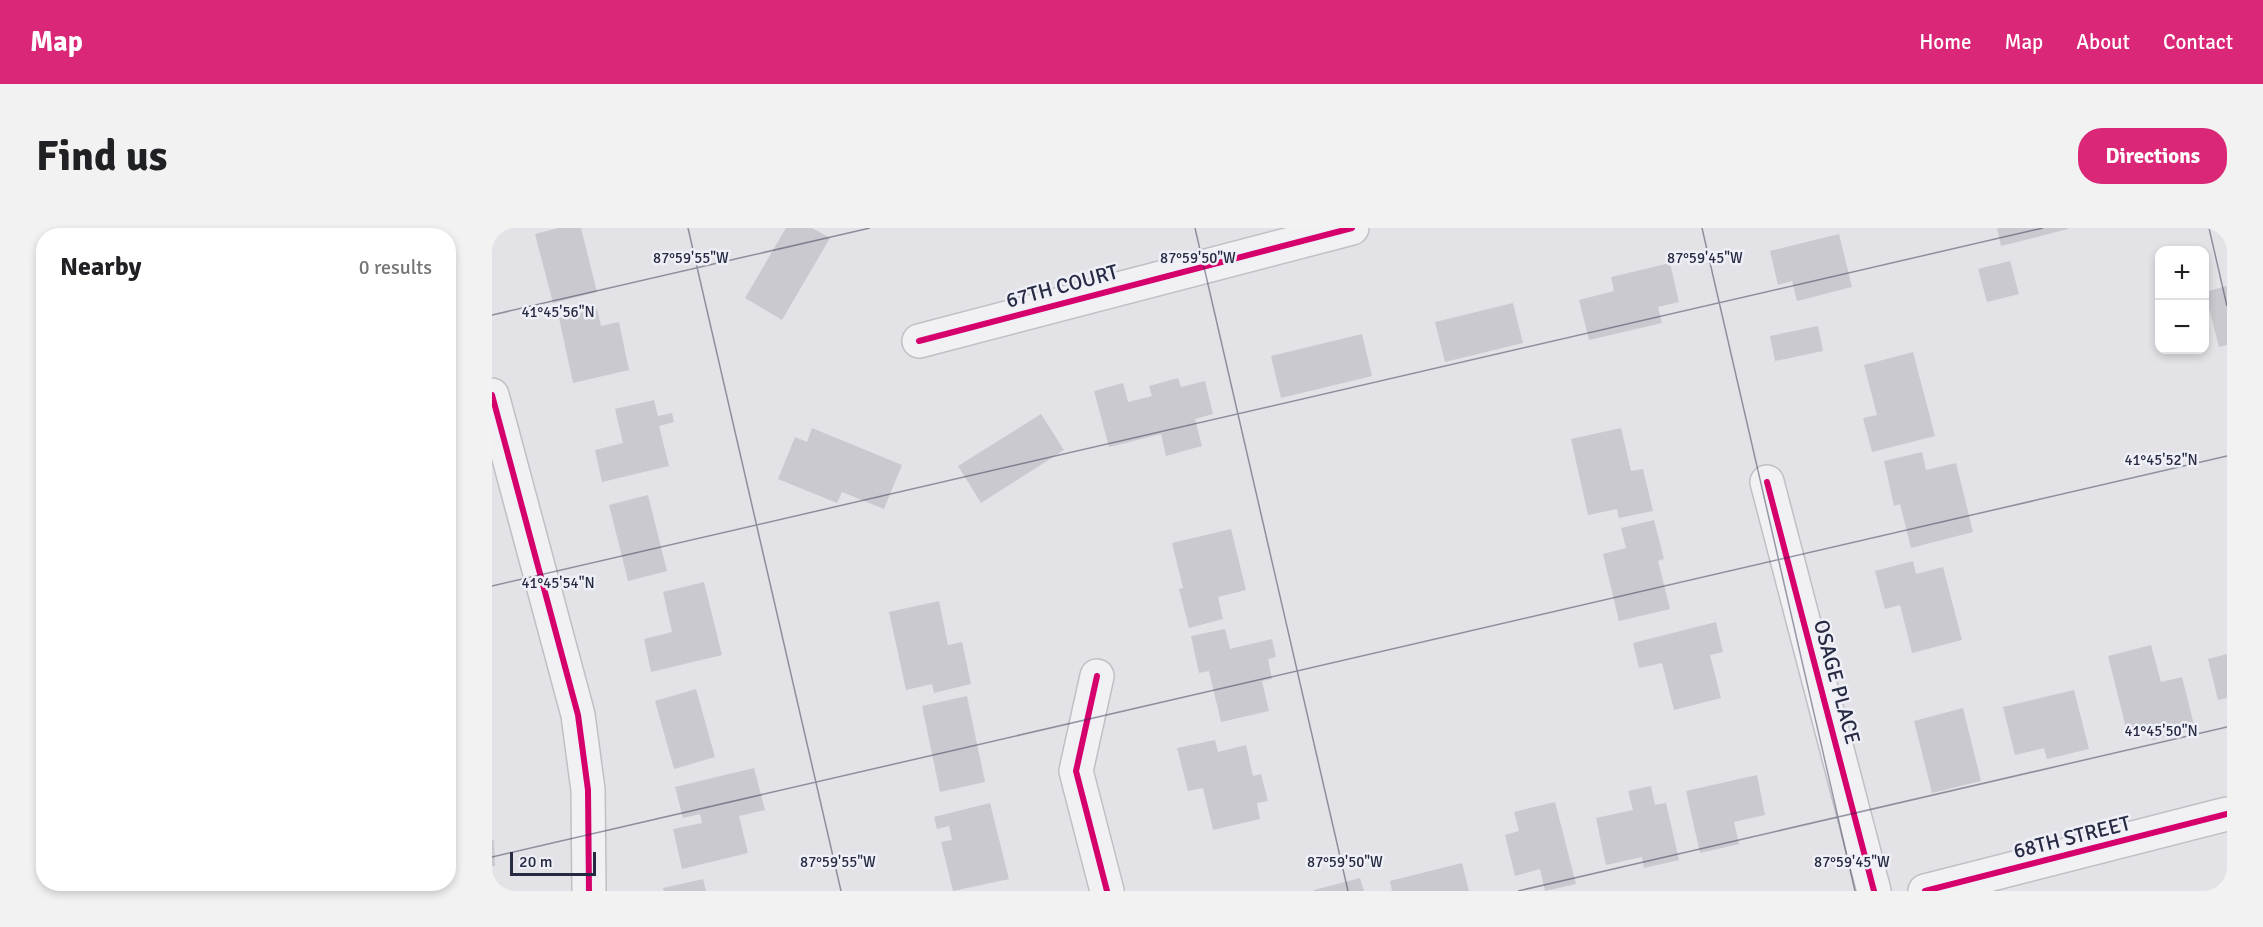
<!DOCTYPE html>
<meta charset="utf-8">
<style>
body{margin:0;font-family:Signika,sans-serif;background:#f2f2f2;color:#202124}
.controls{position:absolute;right:18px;top:18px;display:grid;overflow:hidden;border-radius:12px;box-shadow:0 3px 9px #0003}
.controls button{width:54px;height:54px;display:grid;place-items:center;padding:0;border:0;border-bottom:2px solid #e0e0e0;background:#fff;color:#202124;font:30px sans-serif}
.scale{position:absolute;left:18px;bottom:15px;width:86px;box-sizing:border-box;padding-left:6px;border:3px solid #262a43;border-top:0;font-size:16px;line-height:21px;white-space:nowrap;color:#262a43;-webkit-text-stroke:4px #eff0f7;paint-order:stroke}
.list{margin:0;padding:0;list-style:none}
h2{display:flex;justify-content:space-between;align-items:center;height:78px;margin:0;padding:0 24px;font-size:26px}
h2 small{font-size:20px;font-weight:400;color:#757577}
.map{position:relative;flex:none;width:1735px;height:663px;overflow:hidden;border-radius:24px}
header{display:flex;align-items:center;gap:36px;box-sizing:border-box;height:84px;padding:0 30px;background:#db2777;color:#fff}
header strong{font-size:28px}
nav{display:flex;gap:33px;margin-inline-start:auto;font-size:21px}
.intro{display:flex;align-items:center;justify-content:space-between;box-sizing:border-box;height:144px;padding:0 36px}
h1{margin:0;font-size:42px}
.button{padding:15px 27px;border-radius:24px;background:#db2777;color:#fff;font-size:21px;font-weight:700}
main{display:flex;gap:36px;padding:0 36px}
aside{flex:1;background:#fff;border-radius:24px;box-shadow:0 3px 9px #0003}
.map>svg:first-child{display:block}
.building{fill:#c9c9cf}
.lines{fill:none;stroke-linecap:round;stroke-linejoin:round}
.minor-casing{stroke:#bfbfc5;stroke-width:36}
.minor{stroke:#f1f1f4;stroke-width:33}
.cycleway-casing{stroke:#eff0f7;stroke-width:10}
.cycleway{stroke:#d6006c;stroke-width:6}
.ticks{fill:none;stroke:#262a43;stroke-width:1.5;stroke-opacity:0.45}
.labels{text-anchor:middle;stroke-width:5;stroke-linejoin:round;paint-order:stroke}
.street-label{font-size:21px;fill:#262a43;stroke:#eff0f7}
.ticks-label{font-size:15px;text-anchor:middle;fill:#262a43;stroke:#eff0f7;stroke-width:5;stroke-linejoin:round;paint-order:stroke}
</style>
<header>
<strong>Map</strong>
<nav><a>Home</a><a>Map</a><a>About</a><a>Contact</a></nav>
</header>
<div class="intro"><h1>Find us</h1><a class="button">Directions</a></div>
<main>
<aside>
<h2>Nearby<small>0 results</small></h2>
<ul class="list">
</ul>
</aside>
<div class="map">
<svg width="1735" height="663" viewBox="0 0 1735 663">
<rect width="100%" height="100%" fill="#e2e2e7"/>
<!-- building -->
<path class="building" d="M 66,0 L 89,0 L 105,64 L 61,75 L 43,6 Z
M 294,0 L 320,0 L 338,10 L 290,92 L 253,70 Z
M 1505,0 L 1576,0 L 1576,1 L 1509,18 Z
M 1347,6 L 1360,59 L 1305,73 L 1300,53 L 1286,57 L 1278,23 Z
M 1518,33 L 1527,66 L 1495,74 L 1486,41 Z
M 1178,35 L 1187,74 L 1166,79 L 1170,95 L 1097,112 L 1087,72 L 1122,63 L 1119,49 Z
M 1735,58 L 1735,117 L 1727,119 L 1713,64 Z
M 1021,75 L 1031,115 L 953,134 L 943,94 Z
M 105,81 L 109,98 L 127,94 L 137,142 L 81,155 L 67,90 Z
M 1326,98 L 1331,123 L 1283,133 L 1278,108 Z
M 870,106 L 880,148 L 789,170 L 779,128 Z
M 1421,124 L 1443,208 L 1380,224 L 1371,190 L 1385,187 L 1372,137 Z
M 686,150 L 689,159 L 713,153 L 721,186 L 703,191 L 710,218 L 674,228 L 669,206 L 617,219 L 602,163 L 631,155 L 636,174 L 660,168 L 657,158 Z
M 162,172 L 166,188 L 180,185 L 182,194 L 167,198 L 177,238 L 110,254 L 103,222 L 131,215 L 123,181 Z
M 549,186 L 572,222 L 489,275 L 466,238 Z
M 320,200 L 410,237 L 392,281 L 350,264 L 345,275 L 286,251 L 303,209 L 315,214 Z
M 1129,200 L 1139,243 L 1151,241 L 1161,283 L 1127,290 L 1125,281 L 1096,287 L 1079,211 Z
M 1430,224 L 1434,242 L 1464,235 L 1481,304 L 1419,320 L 1408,276 L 1402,278 L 1392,233 Z
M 156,267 L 175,343 L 136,353 L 117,277 Z
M 1162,292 L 1172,331 L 1166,333 L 1178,381 L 1127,393 L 1111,326 L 1134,320 L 1129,300 Z
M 739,301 L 754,362 L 726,369 L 731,391 L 697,400 L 687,361 L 691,360 L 680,315 Z
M 1421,333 L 1424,346 L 1451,339 L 1470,412 L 1420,425 L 1408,377 L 1393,381 L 1383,343 Z
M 212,354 L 230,427 L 159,444 L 152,411 L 180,404 L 171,364 Z
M 447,373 L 456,417 L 470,414 L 479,456 L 442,465 L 440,456 L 414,462 L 397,384 Z
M 1224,394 L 1231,424 L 1218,427 L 1229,470 L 1182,482 L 1170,435 L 1147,440 L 1141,415 Z
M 733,401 L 738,421 L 780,411 L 784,429 L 776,431 L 780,451 L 770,453 L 777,483 L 729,494 L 717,443 L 707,445 L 699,408 Z
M 1659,417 L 1669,454 L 1690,449 L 1703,501 L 1660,512 L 1658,502 L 1636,508 L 1616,428 Z
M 1735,426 L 1735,470 L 1726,472 L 1716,431 Z
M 204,461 L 223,529 L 182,541 L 163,473 Z
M 1582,462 L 1597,521 L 1555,531 L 1552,520 L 1523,527 L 1511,479 Z
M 475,468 L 493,554 L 448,564 L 430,478 Z
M 1471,480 L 1489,553 L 1440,565 L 1422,493 Z
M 723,512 L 726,524 L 754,517 L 761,548 L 769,546 L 776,573 L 765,575 L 768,591 L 721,602 L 711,560 L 696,563 L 685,520 Z
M 262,540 L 273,582 L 247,588 L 256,625 L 190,641 L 181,601 L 210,595 L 208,586 L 191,590 L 183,559 Z
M 1265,547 L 1273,587 L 1242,594 L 1247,616 L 1208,625 L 1194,563 Z
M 1159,558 L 1163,577 L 1174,575 L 1187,632 L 1152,640 L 1150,629 L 1114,637 L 1104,590 L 1141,582 L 1136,563 Z
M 1063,574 L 1084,656 L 1053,663 L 1048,641 L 1023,648 L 1013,607 L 1027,603 L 1022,584 Z
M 498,575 L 517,651 L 461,663 L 449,614 L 460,612 L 457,598 L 445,601 L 442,589 Z
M 0,612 L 2,612 L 3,638 L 0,638 Z
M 970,635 L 977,663 L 900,663 L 898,653 Z
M 868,650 L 872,663 L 822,663 L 822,662 Z
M 211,651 L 214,663 L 172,663 L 171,660 Z"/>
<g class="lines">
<!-- minor casing -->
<g class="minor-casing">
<path id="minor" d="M 427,113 L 860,0
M 0,167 L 86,487 L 96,562 L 97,663
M 1275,254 L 1382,663
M 605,448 L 584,543 L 615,663
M 1433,663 L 1735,586"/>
</g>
<!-- minor -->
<use href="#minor" class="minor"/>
<!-- cycleway casing -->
<g class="cycleway-casing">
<path id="cycleway" d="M 427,113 L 860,0
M 0,167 L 86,487 L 96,562 L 97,663
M 1275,254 L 1382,663
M 605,448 L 584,543 L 615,663
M 1433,663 L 1735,586"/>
</g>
<!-- cycleway -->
<use href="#cycleway" class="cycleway"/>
</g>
<!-- ticks -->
<path class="ticks" d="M 196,0 L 349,663M 703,0 L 856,663M 1210,0 L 1363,663M 1717,0 L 1735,78M 0,87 L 378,0M 0,358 L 1551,0M 0,629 L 1735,228M 1026,663 L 1735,499"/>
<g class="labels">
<!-- street labels -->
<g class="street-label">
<text transform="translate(570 58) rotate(-15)" y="7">67TH COURT</text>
<text transform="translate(1345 454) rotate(75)" y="7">OSAGE PLACE</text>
<text transform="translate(1580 609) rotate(-14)" y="7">68TH STREET</text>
</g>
</g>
<g class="ticks-label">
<text x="199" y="35">87°59'55"W</text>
<text x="706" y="35">87°59'50"W</text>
<text x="1213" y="35">87°59'45"W</text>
<text x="66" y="89">41°45'56"N</text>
<text x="1669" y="237">41°45'52"N</text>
<text x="66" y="360">41°45'54"N</text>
<text x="1669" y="508">41°45'50"N</text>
<text x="346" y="639">87°59'55"W</text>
<text x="853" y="639">87°59'50"W</text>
<text x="1360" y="639">87°59'45"W</text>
</g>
</svg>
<div class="controls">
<button>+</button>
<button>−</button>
</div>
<div class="scale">20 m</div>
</div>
</main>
